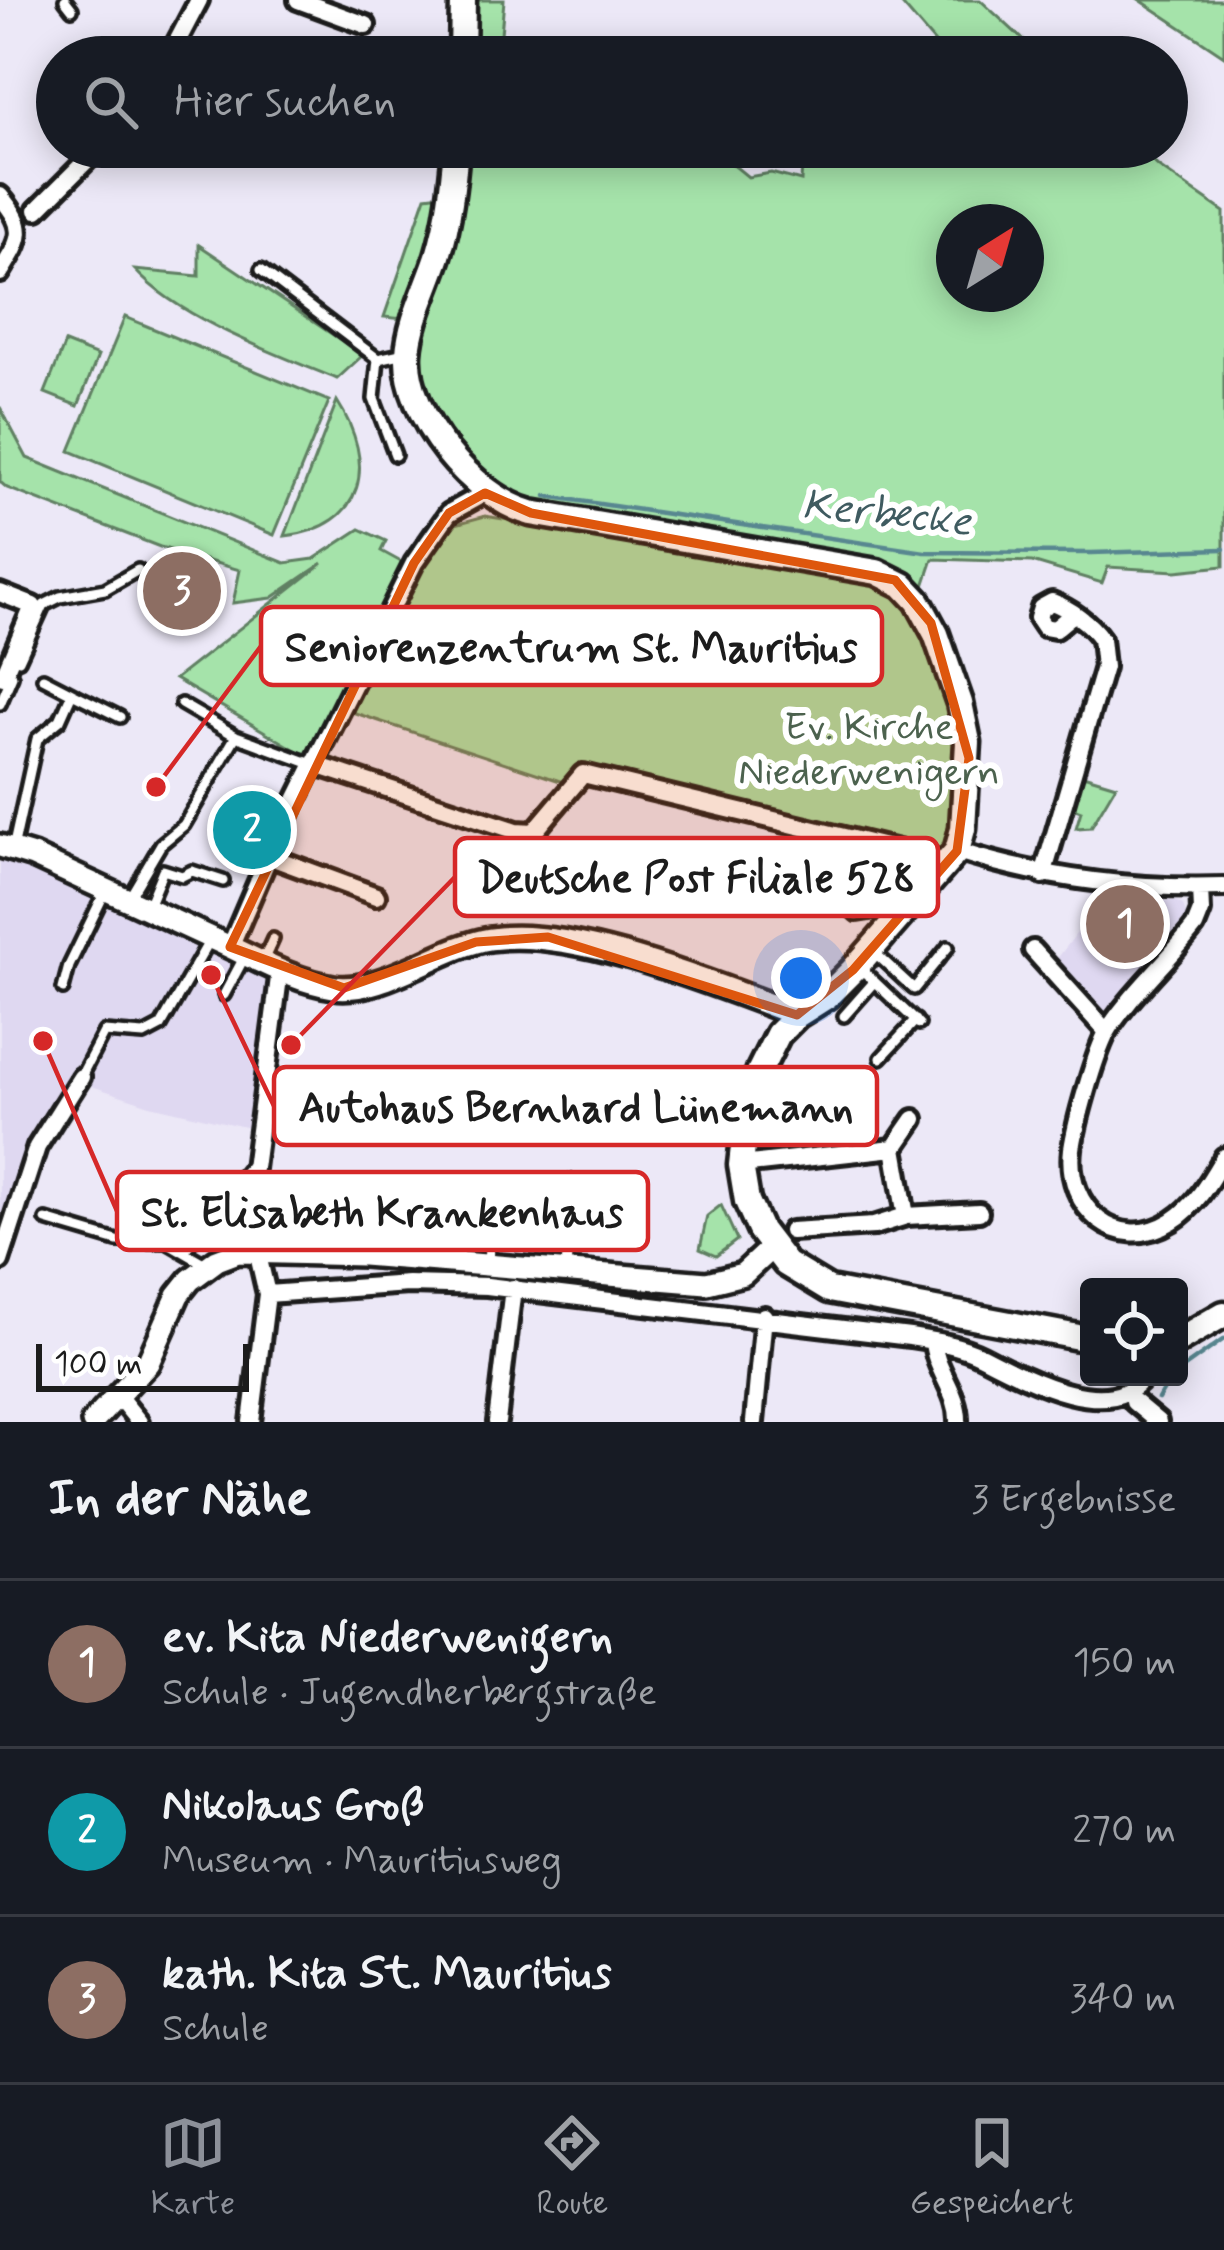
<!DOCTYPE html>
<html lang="de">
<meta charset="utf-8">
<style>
body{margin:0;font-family:Mynerve,sans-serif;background:#242831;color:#f1f3f6}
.controls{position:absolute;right:36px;bottom:36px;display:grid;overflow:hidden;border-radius:12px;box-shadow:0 6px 30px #0003}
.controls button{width:108px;height:108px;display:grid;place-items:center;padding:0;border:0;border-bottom:3px solid #363941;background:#171b24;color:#f1f3f6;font:60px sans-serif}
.compass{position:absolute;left:936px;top:204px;width:108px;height:108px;border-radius:50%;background:#171b24;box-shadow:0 6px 30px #0003;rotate:37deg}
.scale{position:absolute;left:36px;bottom:30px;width:213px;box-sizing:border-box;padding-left:12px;border:6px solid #1c1c1c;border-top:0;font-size:33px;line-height:42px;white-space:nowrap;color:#1c1c1c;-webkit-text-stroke:9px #fff;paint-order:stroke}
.you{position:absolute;left:801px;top:978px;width:42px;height:42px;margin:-30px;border:9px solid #fff;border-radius:50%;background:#1a73e8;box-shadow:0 0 0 18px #1a73e833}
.badge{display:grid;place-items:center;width:78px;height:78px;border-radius:50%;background:#8c9099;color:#fff;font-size:39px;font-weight:700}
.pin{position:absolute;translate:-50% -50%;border:6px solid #fff;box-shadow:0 3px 12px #0006}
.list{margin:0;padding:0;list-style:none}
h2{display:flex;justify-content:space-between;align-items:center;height:156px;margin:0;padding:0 48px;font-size:51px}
h2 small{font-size:39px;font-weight:400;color:#9ea1a6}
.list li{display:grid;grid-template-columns:78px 1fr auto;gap:36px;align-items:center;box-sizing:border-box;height:168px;padding:0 48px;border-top:3px solid #363941}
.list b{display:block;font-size:45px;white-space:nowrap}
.list p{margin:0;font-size:39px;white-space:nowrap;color:#9ea1a6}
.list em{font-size:39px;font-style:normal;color:#9ea1a6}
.icon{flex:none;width:66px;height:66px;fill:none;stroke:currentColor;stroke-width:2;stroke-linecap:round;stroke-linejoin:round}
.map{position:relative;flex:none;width:1224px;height:1422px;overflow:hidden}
.search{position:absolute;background:#171b24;box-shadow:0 6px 30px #0003;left:36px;right:36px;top:36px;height:132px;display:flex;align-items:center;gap:30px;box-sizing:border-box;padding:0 42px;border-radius:66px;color:#9ea1a6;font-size:45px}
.sheet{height:660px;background:#171b24}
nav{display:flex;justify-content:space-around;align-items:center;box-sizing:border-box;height:168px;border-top:3px solid #363941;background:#171b24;font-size:33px;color:#9ea1a6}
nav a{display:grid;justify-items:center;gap:6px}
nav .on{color:#8c9099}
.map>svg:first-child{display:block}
.built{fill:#dfd8f1}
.green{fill:#a5e3aa;stroke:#608063;stroke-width:3;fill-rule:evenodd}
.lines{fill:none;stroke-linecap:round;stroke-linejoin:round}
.stream{stroke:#598790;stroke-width:4.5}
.service-casing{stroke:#1c1c1c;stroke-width:18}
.minor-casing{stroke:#1c1c1c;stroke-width:26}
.tertiary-casing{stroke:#1c1c1c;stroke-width:30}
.secondary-casing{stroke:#1c1c1c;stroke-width:33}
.service{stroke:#fff;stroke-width:9}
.minor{stroke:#fff;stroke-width:16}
.tertiary{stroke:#fff;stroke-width:21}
.secondary{stroke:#fff;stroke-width:24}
.marked{fill:#de560d;fill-opacity:0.2;stroke:#de560d;stroke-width:9;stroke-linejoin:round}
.labels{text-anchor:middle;stroke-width:12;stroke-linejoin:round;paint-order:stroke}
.park-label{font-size:39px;fill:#4c624e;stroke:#fff}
.water-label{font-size:42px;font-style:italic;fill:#3f5b60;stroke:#fff}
.leader{fill:none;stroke:#d62828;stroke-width:4.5}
.callout-dot{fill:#d62828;stroke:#fff;stroke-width:4.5}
.callout{fill:#fff;stroke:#d62828;stroke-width:4.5}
.callout-label{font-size:42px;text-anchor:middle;font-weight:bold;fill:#1c1c1c}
</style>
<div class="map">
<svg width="1224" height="1422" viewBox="0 0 1224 1422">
<rect width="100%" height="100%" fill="#ece8f7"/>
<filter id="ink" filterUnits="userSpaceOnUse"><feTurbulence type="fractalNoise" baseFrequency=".00833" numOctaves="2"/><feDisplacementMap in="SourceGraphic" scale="24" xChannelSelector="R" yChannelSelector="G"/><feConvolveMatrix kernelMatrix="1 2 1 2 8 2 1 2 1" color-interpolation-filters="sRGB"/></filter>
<g filter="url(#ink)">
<!-- built -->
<path class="built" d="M 0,857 L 57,880 L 271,980 L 267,1031 L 256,1071 L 249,1128 L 150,1105 L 73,1080 L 0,1247 Z
M 1091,893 L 1118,899 L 1176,901 L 1183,905 L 1186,915 L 1183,929 L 1111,1016 L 1098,1014 L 1059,971 L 1056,960 L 1080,929 Z"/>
<!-- green -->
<path class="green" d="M 470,0 L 504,0 L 499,57 L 466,57 Z
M 898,0 L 980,0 L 1042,57 L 947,57 Z
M 1140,0 L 1224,0 L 1224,56 Z
M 461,147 L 690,147 L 725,158 L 748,177 L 771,173 L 801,181 L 803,147 L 1137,147 L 1159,167 L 1224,212 L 1224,566 L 1176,571 L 1108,567 L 1102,583 L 1032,562 L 933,559 L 923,589 L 525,501 C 513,496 500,491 491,483 C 464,459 423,405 418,369 C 416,353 421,337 424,321 L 384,317 L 426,196 L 459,192 ZM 954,222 L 1026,222 L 1026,294 L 954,294 Z
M 199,245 L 363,355 L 337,379 C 276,354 178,318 135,270 L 199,276 Z
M 125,317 L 329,401 L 274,535 L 70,451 Z
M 65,343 L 98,356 L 78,406 L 45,393 Z
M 337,401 C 377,463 366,527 285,536 Z
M 0,407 L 27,458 L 285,563 L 314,559 L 360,529 L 386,541 L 381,551 L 403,563 L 306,756 L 175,679 L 323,563 L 272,598 L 233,603 L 240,570 L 160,547 L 7,488 L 0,482 Z
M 485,516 L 883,582 L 910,607 L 927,636 L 959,745 L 955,822 L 941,854 L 581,767 L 566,783 L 346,710 L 422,559 L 452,525 Z
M 1083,775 L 1116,785 L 1091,827 L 1076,828 L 1081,811 L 1070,807 Z
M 721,1205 L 737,1240 L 716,1256 L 700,1249 L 707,1216 Z"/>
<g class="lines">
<!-- stream -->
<path class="stream" d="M 546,496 L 925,552 L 1091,553 L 1224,549
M 1179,1371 L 1224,1339
M 1158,1399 L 1171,1377"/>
<!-- service casing -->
<g class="service-casing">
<path id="service" d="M 65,0 L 72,9
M 261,270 L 378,359 L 405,353
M 378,359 L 374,399 L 395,455
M 19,660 L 44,605 L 60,597 L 105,589 L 138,570
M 72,693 L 120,717
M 0,704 L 12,676
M 181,704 L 236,736 L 312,764
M 13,849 L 37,739 L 60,720 L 72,693 L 43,678
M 904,865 L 864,851 L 828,888 L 856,915 L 875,912 L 868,905 L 904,865 L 912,871
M 128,900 L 161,844 L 184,825 L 236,736
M 148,906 L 163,870 L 182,876 L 192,871 L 223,881
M 876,912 L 912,871 L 917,874
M 874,952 L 914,989 L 948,947
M 263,961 L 273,939
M 861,969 L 919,1024
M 63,989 L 69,966 L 106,890
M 224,995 L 246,954
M 844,1016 L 874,982
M 881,1058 L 916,1020
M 81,1076 L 104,1032 L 144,1035 L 161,1026 L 211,938
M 46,1220 L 117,1241 L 167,1242 L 205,1264
M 184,1251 L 250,1166
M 488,1262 L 493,1190
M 566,1270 L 572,1181"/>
</g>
<!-- minor casing -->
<g class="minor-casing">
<path id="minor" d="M 298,0 L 366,25
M 169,57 L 199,0
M 0,196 C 28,229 22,238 0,273
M 37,210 L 100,147
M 0,593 L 33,606 L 3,677 L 0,676
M 313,764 L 517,831 L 534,832 L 583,774 L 935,859 L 947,866
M 957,851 C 1045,879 1132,890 1224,887
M 268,856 L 376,896
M 1043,875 L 1104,667 L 1101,639 C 1090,623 1070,609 1052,602 L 1041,608 L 1038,618 L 1044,627 L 1055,629 L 1073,614
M 1200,888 L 1201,911 L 1195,926 C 1171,958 1123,1002 1106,1034 C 1094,1058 1076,1122 1072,1149 C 1065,1208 1117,1255 1172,1221 C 1196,1206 1210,1181 1224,1157
M 230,947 L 275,842 L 414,563 L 449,513 L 485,493
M 1033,950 L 1107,1032
M 280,970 L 250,1199 L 252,1229 L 267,1294 L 408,1284 L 487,1286 L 910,1337 C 934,1341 960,1345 982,1356 C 1032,1382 1111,1422 1144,1377
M 894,1148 L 914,1119
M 741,1165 L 894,1148 L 906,1216 L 874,1226 L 791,1231
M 906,1216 L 979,1212
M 0,1261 L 37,1147 L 81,1077
M 933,1341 C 935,1371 959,1392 958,1422
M 119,1397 L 139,1422
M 1134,1402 L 1158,1422
M 251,1422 L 267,1294
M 497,1422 L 513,1288
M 754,1422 L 764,1316"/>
</g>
<!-- tertiary casing -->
<g class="tertiary-casing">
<path id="tertiary" d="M 0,846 L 33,856 C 94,884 154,912 215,940 C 253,957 292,981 334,987 C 382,994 440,947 490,939 C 575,926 715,985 797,1015
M 93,1422 L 148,1363 L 178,1295 L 190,1280 L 217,1260 L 238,1252 L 363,1255 L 707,1283 L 743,1274 L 772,1247"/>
</g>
<!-- secondary casing -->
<g class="secondary-casing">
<path id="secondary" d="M 462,57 L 463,0
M 456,147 C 453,184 449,220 438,256 C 428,287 410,321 408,354 C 405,416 473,497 531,513 L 877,572 L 903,585 L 918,601 L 936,634 L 960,703 L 968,742 L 963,829 L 957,851 L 853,970 L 827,996 L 797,1015 L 778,1034 L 760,1070 L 747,1111 L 741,1165 L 747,1201 L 760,1230 L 786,1264 L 829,1290 L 1089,1339
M 1179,1340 L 1224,1314"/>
</g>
<!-- service -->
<use href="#service" class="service"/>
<!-- minor -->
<use href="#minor" class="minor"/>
<!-- tertiary -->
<use href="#tertiary" class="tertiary"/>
<!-- secondary -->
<use href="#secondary" class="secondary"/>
</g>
</g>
<!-- marked area -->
<path class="marked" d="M 485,493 L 531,513 L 895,580 L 931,623 L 969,758 L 957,851 L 853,970 L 797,1015 L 548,937 L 476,942 L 344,988 L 230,947 L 414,563 L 449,513 Z"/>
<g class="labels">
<!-- park labels -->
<g class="park-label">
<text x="869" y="739">Ev. Kirche<tspan x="869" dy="45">Niederwenigern</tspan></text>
</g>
<!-- water labels -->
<g class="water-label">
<text transform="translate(887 511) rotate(6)" y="15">Kerbecke</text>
</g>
</g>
<!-- callouts -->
<path class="leader" d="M156 787L261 646M291 1045L455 877M211 975L274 1106M43 1041L117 1211"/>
<g class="callout-dot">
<circle cx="156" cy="787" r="12"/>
<circle cx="291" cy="1045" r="12"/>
<circle cx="211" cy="975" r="12"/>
<circle cx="43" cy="1041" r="12"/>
</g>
<g class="callout">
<rect x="261" y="607" width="621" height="78" rx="12"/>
<rect x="455" y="838" width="483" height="78" rx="12"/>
<rect x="274" y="1067" width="603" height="78" rx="12"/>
<rect x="117" y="1172" width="531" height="78" rx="12"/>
</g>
<g class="callout-label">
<text x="571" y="661">Seniorenzentrum St. Mauritius</text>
<text x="696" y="892">Deutsche Post Filiale 528</text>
<text x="576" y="1121">Autohaus Bernhard Lünemann</text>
<text x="382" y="1226">St. Elisabeth Krankenhaus</text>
</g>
</svg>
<div class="controls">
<button><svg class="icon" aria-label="locate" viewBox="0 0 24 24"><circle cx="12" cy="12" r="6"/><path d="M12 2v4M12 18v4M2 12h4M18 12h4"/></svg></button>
</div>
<svg class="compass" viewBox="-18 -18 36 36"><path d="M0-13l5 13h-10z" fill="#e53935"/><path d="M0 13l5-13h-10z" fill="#9ea1a6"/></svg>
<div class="scale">100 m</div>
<div class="you"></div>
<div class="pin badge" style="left:1125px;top:924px;background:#8d6e63">1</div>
<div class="pin badge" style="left:252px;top:830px;background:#0f9aa8">2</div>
<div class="pin badge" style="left:182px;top:591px;background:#8d6e63">3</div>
<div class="search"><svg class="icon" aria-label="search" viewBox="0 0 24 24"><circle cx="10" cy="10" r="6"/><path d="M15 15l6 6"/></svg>Hier suchen</div>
</div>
<section class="sheet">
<h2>In der Nähe<small>3 Ergebnisse</small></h2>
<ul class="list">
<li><span class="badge" style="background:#8d6e63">1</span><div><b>ev. Kita Niederwenigern</b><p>Schule · Jugendherbergstraße</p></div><em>150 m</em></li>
<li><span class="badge" style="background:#0f9aa8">2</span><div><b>Nikolaus Groß</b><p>Museum · Mauritiusweg</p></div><em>270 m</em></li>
<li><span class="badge" style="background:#8d6e63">3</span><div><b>kath. Kita St. Mauritius</b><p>Schule</p></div><em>340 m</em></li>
</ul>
</section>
<nav>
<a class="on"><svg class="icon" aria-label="map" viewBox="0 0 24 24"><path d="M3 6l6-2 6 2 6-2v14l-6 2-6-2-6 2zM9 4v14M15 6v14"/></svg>Karte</a>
<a><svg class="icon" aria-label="directions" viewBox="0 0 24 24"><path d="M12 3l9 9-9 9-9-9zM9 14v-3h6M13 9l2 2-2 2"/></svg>Route</a>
<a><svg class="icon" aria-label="saved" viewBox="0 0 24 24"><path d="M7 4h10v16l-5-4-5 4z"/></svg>Gespeichert</a>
</nav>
